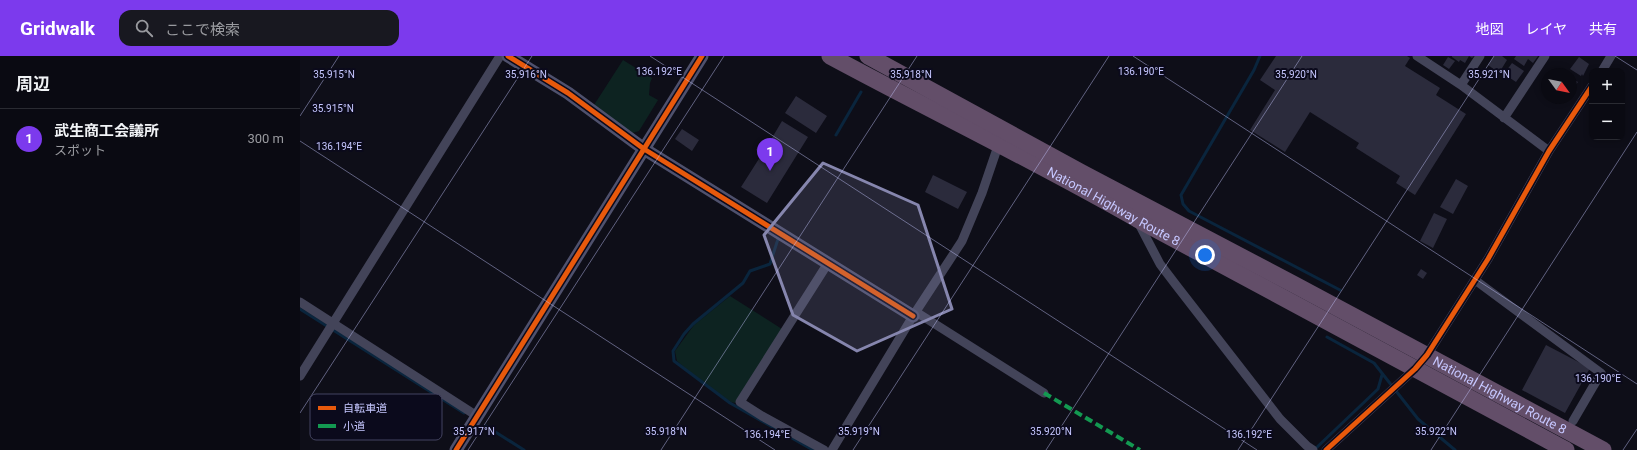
<!DOCTYPE html>
<html lang="ja">
<meta charset="utf-8">
<style>
body{margin:0;font-family:Roboto,"Noto Sans JP",sans-serif;background:#181820;color:#f1f3f6}
.controls{position:absolute;right:12px;top:12px;display:grid;overflow:hidden;border-radius:8px;box-shadow:0 2px 6px #0003}
.controls button{width:36px;height:36px;display:grid;place-items:center;padding:0;border:0;border-bottom:1px solid #2a2b32;background:#0a0a12;color:#f1f3f6;font:20px sans-serif}
.compass{position:absolute;left:1241px;top:12px;width:36px;height:36px;border-radius:50%;background:#0a0a12;box-shadow:0 2px 6px #0003;rotate:123deg}
.you{position:absolute;left:905px;top:199px;width:14px;height:14px;margin:-10px;border:3px solid #fff;border-radius:50%;background:#1a73e8;box-shadow:0 0 0 6px #1a73e833}
.badge{display:grid;place-items:center;width:26px;height:26px;border-radius:50%;background:#7c3aed;color:#fff;font-size:13px;font-weight:700}
.pin{position:absolute;translate:-50% -33px;filter:drop-shadow(0 1px 2px #0008)}
.pin::after{content:'';position:absolute;top:21px;width:14px;height:12px;background:inherit;clip-path:polygon(0 0,100% 0,50% 100%)}
.list{margin:0;padding:0;list-style:none}
h2{display:flex;justify-content:space-between;align-items:center;height:52px;margin:0;padding:0 16px;font-size:17px}
h2 small{font-size:13px;font-weight:400;color:#999a9f}
.list li{display:grid;grid-template-columns:26px 1fr auto;gap:12px;align-items:center;box-sizing:border-box;height:60px;padding:0 16px;border-top:1px solid #2a2b32}
.list b{display:block;font-size:15px;white-space:nowrap}
.list p{margin:0;font-size:13px;white-space:nowrap;color:#999a9f}
.list em{font-size:13px;font-style:normal;color:#999a9f}
.icon{flex:none;width:22px;height:22px;fill:none;stroke:currentColor;stroke-width:2;stroke-linecap:round;stroke-linejoin:round}
.map{position:relative;flex:none;width:1337px;height:394px;overflow:hidden}
header{display:flex;align-items:center;gap:24px;box-sizing:border-box;height:56px;padding:0 20px;background:#7c3aed;color:#fff}
header strong{font-size:19px}
nav{display:flex;gap:22px;margin-inline-start:auto;font-size:14px}
.search{width:280px;height:36px;background:#181820;display:flex;align-items:center;gap:10px;box-sizing:border-box;padding:0 14px;border-radius:12px;color:#999a9f;font-size:15px}
main{display:flex}
aside{flex:1;background:#0a0a12}
.map>svg:first-child{display:block}
.green{fill:#0d2321}
.lines{fill:none;stroke-linecap:round;stroke-linejoin:round}
.stream{stroke:#0a253d;stroke-width:3}
.building{fill:#2b2b3c}
.street{stroke:#434459;stroke-width:9}
.secondary{stroke:#4f516d;stroke-width:13}
.highway{stroke:#634e69;stroke-width:17}
.quiet{stroke:#139951;stroke-width:4;stroke-dasharray:8 4;stroke-linecap:butt}
.cycleway-casing{stroke:#0b0a1c;stroke-width:8}
.cycleway{stroke:#e8590c;stroke-width:5}
.marked{fill:#8686ae;fill-opacity:0.2;stroke:#8686ae;stroke-width:3;stroke-linejoin:round}
.ticks{fill:none;stroke:#c6c7ff;stroke-width:1;stroke-opacity:0.45}
.labels{text-anchor:middle;stroke-width:4;stroke-linejoin:round;paint-order:stroke}
.street-label{font-size:13px;fill:#c6c7ff;stroke:#0b0a1c}
.key{fill:#0b0a1c;stroke:#434360;stroke-width:1}
.key-label{font-size:11px;fill:#c6c7ff}
.ticks-label{font-size:10px;text-anchor:middle;fill:#c6c7ff;stroke:#0b0a1c;stroke-width:4;stroke-linejoin:round;paint-order:stroke}
</style>
<header>
<strong>Gridwalk</strong>
<div class="search"><svg class="icon" aria-label="search" viewBox="0 0 24 24"><circle cx="10" cy="10" r="6"/><path d="M15 15l6 6"/></svg>ここで検索</div>
<nav><a>地図</a><a>レイヤ</a><a>共有</a></nav>
</header>
<main>
<aside>
<h2>周辺<small></small></h2>
<ul class="list">
<li><span class="badge">1</span><div><b>武生商工会議所</b><p>スポット</p></div><em>300 m</em></li>
</ul>
</aside>
<div class="map">
<svg width="1337" height="394" viewBox="0 0 1337 394">
<rect width="100%" height="100%" fill="#0e0e18"/>
<!-- green -->
<path class="green" d="M 323,4 L 352,22 L 350,27 L 349,39 L 358,44 L 339,75 L 332,77 L 294,49 Z
M 430,240 L 482,273 L 435,347 L 431,346 L 401,326 L 377,305 L 375,295 L 394,269 Z"/>
<g class="lines">
<!-- stream -->
<path class="stream" d="M 960,0 L 954,14 L 881,139 L 883,148 L 889,155 L 1040,234
M 536,79 L 561,36
M 478,183 L 470,208 L 450,215 L 443,227 L 393,268 L 384,278 L 373,295 L 374,305 L 430,347 L 513,394
M 0,253 L 164,357
M 1027,281 L 1074,307 L 1118,363 L 1155,394
M 186,370 L 224,394
M 1015,393 L 1078,333 L 1082,319"/>
</g>
<!-- building -->
<path class="building" d="M 976,0 L 1107,0 L 1110,2 L 1105,10 L 1140,32 L 1136,39 L 1166,58 L 1115,139 L 1096,127 L 1100,120 L 1056,92 L 1059,87 L 1010,56 L 985,96 L 950,74 L 975,34 L 960,24 Z
M 1152,0 L 1174,0 L 1172,2 L 1169,0 L 1165,7 L 1160,4 L 1159,6 L 1152,1 Z
M 1194,0 L 1202,0 L 1207,4 L 1199,17 L 1188,9 Z
M 1216,0 L 1238,0 L 1233,7 L 1228,3 L 1224,10 L 1214,3 Z
M 1148,1 L 1155,5 L 1149,13 L 1143,9 Z
M 1279,1 L 1289,8 L 1283,20 L 1282,18 L 1281,20 L 1270,13 Z
M 1212,7 L 1224,15 L 1216,26 L 1204,18 Z
M 1271,22 L 1278,26 L 1271,36 Z
M 496,40 L 527,60 L 516,77 L 485,57 Z
M 482,65 L 508,81 L 467,147 L 441,131 L 462,98 L 456,94 L 460,88 L 466,92 Z
M 382,73 L 399,84 L 392,95 L 375,83 Z
M 633,119 L 667,136 L 658,153 L 625,136 Z
M 1156,123 L 1168,130 L 1153,158 L 1140,151 Z
M 1134,157 L 1147,163 L 1133,192 L 1120,185 Z
M 1121,213 L 1127,217 L 1123,223 L 1117,219 Z
M 1246,289 L 1290,312 L 1265,357 L 1222,334 Z"/>
<g class="lines">
<!-- street -->
<path class="street" d="M 1117,0 L 1161,29 L 1249,95
M 1302,15 L 1311,0
M 1161,29 L 1180,0
M 1204,62 L 1245,0
M 838,166 L 860,208 L 876,229 L 980,363 L 1007,390 L 1013,394
M 1175,224 L 1301,317 L 1273,365
M 0,246 L 177,360
M 616,256 L 744,337
M 0,320 L 200,0
M 524,394 L 462,360 L 440,346 L 528,207
M 532,394 L 613,260 L 662,185 L 682,137 L 699,87
M 1026,394 L 1115,313 L 1127,299 L 1188,203 L 1249,95 L 1292,30"/>
<!-- secondary -->
<path class="secondary" d="M 208,0 L 268,37 L 344,93 L 613,260
M 156,394 L 402,0"/>
<!-- highway -->
<g class="highway">
<path id="s1" d="M 530,0 C 632,55 736,105 837,163 L 1266,394"/>
<path id="s2" d="M 568,0 L 782,117 L 995,229 L 1303,394"/>
</g>
<!-- quiet -->
<path class="quiet" d="M 744,337 L 840,394"/>
<!-- cycleway casing -->
<g class="cycleway-casing">
<path id="cycleway" d="M 208,0 L 268,37 L 344,93 L 613,260
M 156,394 L 402,0
M 1026,394 L 1115,313 L 1127,299 L 1188,203 L 1249,95 L 1292,30"/>
</g>
<!-- cycleway -->
<use href="#cycleway" class="cycleway"/>
</g>
<!-- marked area -->
<path class="marked" d="M 523,107 L 618,149 L 652,253 L 557,295 L 493,259 L 464,179 Z"/>
<!-- ticks -->
<path class="ticks" d="M 350,0 L 957,394M 833,0 L 1337,328M 1315,0 L 1337,14M 0,60 L 39,0M 0,85 L 475,394M 0,357 L 232,0M 168,394 L 424,0M 361,394 L 617,0M 553,394 L 809,0M 746,394 L 1002,0M 938,394 L 1194,0M 1131,394 L 1337,76M 1323,394 L 1337,373"/>
<g class="labels">
<!-- street labels -->
<g class="street-label">
<text dy="5" stroke="none"><textPath href="#s1" startOffset="321">National Highway Route 8</textPath></text>
<text dy="5" stroke="none"><textPath href="#s2" startOffset="717">National Highway Route 8</textPath></text>
</g>
</g>
<!-- legend -->
<rect x="10" y="338" width="132" height="46" rx="6" class="key"/>
<rect x="18" y="350" width="18" height="4" fill="#e8590c"/>
<rect x="18" y="368" width="18" height="4" fill="#139951"/>
<g class="key-label">
<text x="43" y="356">自転車道</text>
<text x="43" y="374">小道</text>
</g>
<g class="ticks-label">
<text x="359" y="19">136.192°E</text>
<text x="841" y="19">136.190°E</text>
<text x="34" y="22">35.915°N</text>
<text x="226" y="22">35.916°N</text>
<text x="611" y="22">35.918°N</text>
<text x="996" y="22">35.920°N</text>
<text x="1189" y="22">35.921°N</text>
<text x="33" y="56">35.915°N</text>
<text x="39" y="94">136.194°E</text>
<text x="1298" y="326">136.190°E</text>
<text x="174" y="379">35.917°N</text>
<text x="366" y="379">35.918°N</text>
<text x="559" y="379">35.919°N</text>
<text x="751" y="379">35.920°N</text>
<text x="1136" y="379">35.922°N</text>
<text x="467" y="382">136.194°E</text>
<text x="949" y="382">136.192°E</text>
</g>
</svg>
<div class="controls">
<button>+</button>
<button>−</button>
</div>
<svg class="compass" viewBox="-18 -18 36 36"><path d="M0-13l5 13h-10z" fill="#e53935"/><path d="M0 13l5-13h-10z" fill="#999a9f"/></svg>
<div class="you"></div>
<div class="pin badge" style="left:470px;top:115px">1</div>
</div>
</main>
